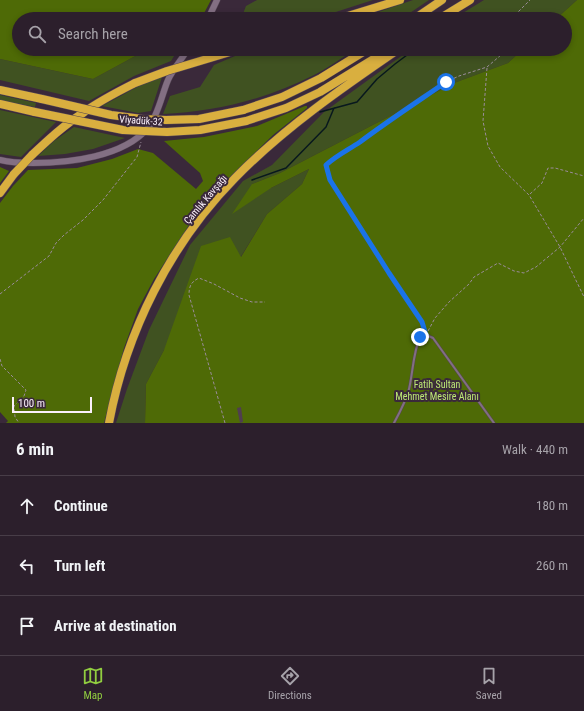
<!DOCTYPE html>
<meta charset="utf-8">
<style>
body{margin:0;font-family:"Roboto Condensed",sans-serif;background:#382c38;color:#f1f3f6}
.scale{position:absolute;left:12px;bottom:10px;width:80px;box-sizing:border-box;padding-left:4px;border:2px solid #fbf0fb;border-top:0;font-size:11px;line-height:14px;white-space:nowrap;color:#fbf0fb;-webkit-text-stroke:3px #3a293a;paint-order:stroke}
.stop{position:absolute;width:12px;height:12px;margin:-9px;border:3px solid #1a73e8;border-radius:50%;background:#fff}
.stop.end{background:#1a73e8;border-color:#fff;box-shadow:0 1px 4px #0008}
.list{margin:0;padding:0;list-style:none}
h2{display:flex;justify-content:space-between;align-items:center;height:52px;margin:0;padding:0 16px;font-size:17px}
h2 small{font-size:13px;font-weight:400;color:#a6a2a9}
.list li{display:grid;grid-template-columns:26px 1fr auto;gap:12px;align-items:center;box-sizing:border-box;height:60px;padding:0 16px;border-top:1px solid #483d48}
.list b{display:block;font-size:15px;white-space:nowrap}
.list em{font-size:13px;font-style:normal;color:#a6a2a9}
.icon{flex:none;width:22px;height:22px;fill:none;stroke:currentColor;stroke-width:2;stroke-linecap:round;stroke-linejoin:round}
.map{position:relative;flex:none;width:584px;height:423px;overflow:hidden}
.search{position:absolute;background:#2c1f2c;box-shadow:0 2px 6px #0003;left:12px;right:12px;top:12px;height:44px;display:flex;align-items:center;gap:10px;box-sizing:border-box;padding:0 14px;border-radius:22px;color:#a6a2a9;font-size:15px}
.sheet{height:232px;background:#2c1f2c}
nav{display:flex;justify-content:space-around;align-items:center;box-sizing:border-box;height:56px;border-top:1px solid #483d48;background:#2c1f2c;font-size:11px;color:#a6a2a9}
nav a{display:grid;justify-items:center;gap:2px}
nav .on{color:#91cd40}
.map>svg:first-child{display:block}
.green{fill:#405221}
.forest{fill:#4e6a06}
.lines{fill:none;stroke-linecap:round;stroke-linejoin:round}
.stream{stroke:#08181e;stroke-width:1.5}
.building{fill:#503e50}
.lane-casing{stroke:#554755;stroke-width:3}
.secondary-casing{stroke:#554755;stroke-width:7}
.highway-casing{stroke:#554755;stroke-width:9}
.path{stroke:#9a8c9a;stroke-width:1;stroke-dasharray:3 2;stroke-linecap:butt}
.lane{stroke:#836f83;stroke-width:2}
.secondary{stroke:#836f83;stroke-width:6}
.highway{stroke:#d9af3f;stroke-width:8}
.highway-bridge-casing{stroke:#554755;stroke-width:9;stroke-linecap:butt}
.highway-bridge{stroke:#d9af3f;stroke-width:8}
.route{stroke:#1a73e8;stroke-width:5}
.labels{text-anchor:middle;stroke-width:4;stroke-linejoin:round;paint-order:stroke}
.street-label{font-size:10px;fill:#fbf0fb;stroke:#3a293a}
.park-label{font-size:10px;fill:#bde875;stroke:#3a293a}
</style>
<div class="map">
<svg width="584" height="423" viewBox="0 0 584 423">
<rect width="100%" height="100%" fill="#3a293a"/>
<!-- green -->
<path class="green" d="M 257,0 L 373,0 L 314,19 L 241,19 L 246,6 Z
M 413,0 L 429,0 L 401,19 L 358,19 Z
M 484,0 L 577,0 L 556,19 L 453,19 Z
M 257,49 L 355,49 C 342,58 328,68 314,75 C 267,99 215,112 163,114 L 170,96 L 200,87 L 214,65 L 242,53 Z
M 411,49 L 523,49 L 508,63 L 454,83 L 280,173 L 252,184 L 271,188 L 309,169 L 302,184 L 267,214 L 240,258 L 164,350 L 146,384 L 145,423 L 116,423 L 127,389 L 149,330 L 190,245 L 243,181 L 272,165 L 324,112 Z
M 176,53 L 171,61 L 134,76 L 89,101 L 0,80 L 0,59 L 93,79 L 139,54 Z
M 162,77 L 151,111 L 138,113 L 102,106 L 139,86 Z
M 0,95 L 36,103 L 35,107 L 0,100 Z
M 0,110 L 56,122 L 21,157 L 0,154 Z
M 74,127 L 125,138 L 93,149 L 65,154 L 38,156 L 54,141 Z"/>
<!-- forest -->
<path class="forest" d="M 0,0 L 211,0 L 201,19 L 19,19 L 19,49 L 179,49 L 176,53 L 139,54 L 93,79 L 0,59 Z
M 577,0 L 584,0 L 584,423 L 145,423 L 146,384 L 164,350 L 201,246 L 230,237 L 241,257 L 267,214 L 302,184 L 309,169 L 271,188 L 232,214 L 252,184 L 280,173 L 454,83 L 508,63 L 523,49 L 565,49 L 565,19 L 556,19 Z
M 305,106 L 307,106 L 307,108 L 273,135 L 218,189 L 191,222 L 154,279 L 138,309 L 124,348 L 104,423 L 6,423 L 8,421 L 0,412 L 0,203 L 13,186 L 28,170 L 77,168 L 112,159 L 138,149 L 153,153 L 196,189 L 203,181 L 200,173 L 164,141 L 204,137 L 257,126 Z
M 0,167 L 9,171 L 0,183 Z"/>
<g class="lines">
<!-- stream -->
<path class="stream" d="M 320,112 L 357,102 L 377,79 L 395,64 L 415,49
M 252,180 L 286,168 L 326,127 L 334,108"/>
</g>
<!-- building -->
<path class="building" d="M 241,407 L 243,422 L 240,423 L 237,408 Z"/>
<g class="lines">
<!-- lane casing -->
<g class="lane-casing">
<path id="lane" d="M 394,423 C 400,412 406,401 409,389 C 413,372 413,353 420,337 L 426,335 L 433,338 L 494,423"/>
</g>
<!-- secondary casing -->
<g class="secondary-casing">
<path id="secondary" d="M 208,19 L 217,0
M 0,160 C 11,163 22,163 33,163 C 69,163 123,157 148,128 C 158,116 162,94 168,80 C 173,69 182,59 188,49"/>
</g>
<!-- highway casing -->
<g class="highway-casing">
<path id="highway" d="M 338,19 L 400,0
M 414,19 L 442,0
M 439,19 L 470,0
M 0,90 L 42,99
M 0,104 L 35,112
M 243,110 L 282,97 L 321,78 L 368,49
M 246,121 L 286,108 L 320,92 L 390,49
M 32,155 C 48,140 64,125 83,113 C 99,101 117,92 135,83
M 0,193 L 14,174
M 109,423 C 126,332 170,244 235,178 C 284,128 342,88 399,49"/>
</g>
<!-- path -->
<path class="path" d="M 514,19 L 513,17 L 530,0
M 487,68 L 483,121 L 488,146 L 500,167 L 529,195 L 560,247 L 584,297
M 530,194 L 542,183 L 548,168 L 555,168 L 584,176
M 0,294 L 49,256 L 56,243 L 64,235 L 83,220 L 103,200 L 137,157 L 141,142
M 428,331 L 435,318 L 449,302 L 469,284 L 474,277 L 498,263 L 514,271 L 524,273 L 536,267 L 560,247 L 584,218
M 425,332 L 422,322 L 389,273 L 330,180 L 326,165 L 337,156 L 358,144 L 380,127 L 403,113 L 446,82 L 459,76 L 487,67 L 508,49
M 0,359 L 2,366 L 26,390 L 24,396 L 14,406 L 15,417 L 19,423
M 225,423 L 189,295 C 189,286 191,282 199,278 L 214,284 L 240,298 L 252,302 L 265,302"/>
<!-- lane -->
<use href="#lane" class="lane"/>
<!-- secondary -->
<use href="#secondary" class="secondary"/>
<!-- highway -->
<use href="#highway" class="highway"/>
<!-- highway-bridge casing -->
<g class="highway-bridge-casing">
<path id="highway-bridge" d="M 135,83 L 167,71 L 240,49
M 42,99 L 111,115 L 142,119 L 166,120 L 199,119 L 243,110
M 35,112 L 123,130 L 167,132 L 200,130 L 246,121
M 14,174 L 32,155"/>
</g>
<!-- highway-bridge -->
<use href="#highway-bridge" class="highway-bridge"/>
</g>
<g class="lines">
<!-- route -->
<path class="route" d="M 420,337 L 426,335 L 422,322 L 389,273 L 330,180 L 326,165 C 337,155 348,150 360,142 C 388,121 417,102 446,82"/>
</g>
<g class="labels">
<!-- street labels -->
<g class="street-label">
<text transform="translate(141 120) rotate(4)" y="4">Viyadük-32</text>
<text transform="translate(205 199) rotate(-50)" y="4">Çamlık Kavşağı</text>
</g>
<!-- park labels -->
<g class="park-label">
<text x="437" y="388">Fatih Sultan<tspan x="437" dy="12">Mehmet Mesire Alanı</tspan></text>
</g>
</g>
</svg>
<div class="scale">100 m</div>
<div class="stop" style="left:446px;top:82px"></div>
<div class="stop end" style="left:420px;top:337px"></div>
<div class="search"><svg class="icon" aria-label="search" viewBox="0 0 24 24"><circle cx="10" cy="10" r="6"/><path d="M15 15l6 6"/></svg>Search here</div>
</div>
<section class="sheet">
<h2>6 min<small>Walk · 440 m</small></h2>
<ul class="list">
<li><svg class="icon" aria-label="ahead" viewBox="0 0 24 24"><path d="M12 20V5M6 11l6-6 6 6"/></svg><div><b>Continue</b></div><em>180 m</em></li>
<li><svg class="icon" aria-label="left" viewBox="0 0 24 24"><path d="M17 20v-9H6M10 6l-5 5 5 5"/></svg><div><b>Turn left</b></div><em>260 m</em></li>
<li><svg class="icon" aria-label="arrive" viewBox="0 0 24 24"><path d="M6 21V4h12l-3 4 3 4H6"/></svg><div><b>Arrive at destination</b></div></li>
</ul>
</section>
<nav>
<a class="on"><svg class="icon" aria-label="map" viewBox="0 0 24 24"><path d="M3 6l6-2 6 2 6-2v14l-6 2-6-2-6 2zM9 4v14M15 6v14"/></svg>Map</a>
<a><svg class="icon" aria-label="directions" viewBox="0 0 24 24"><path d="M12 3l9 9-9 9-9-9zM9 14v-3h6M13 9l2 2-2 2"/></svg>Directions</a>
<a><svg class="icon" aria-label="saved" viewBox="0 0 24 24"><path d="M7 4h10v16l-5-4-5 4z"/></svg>Saved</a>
</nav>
